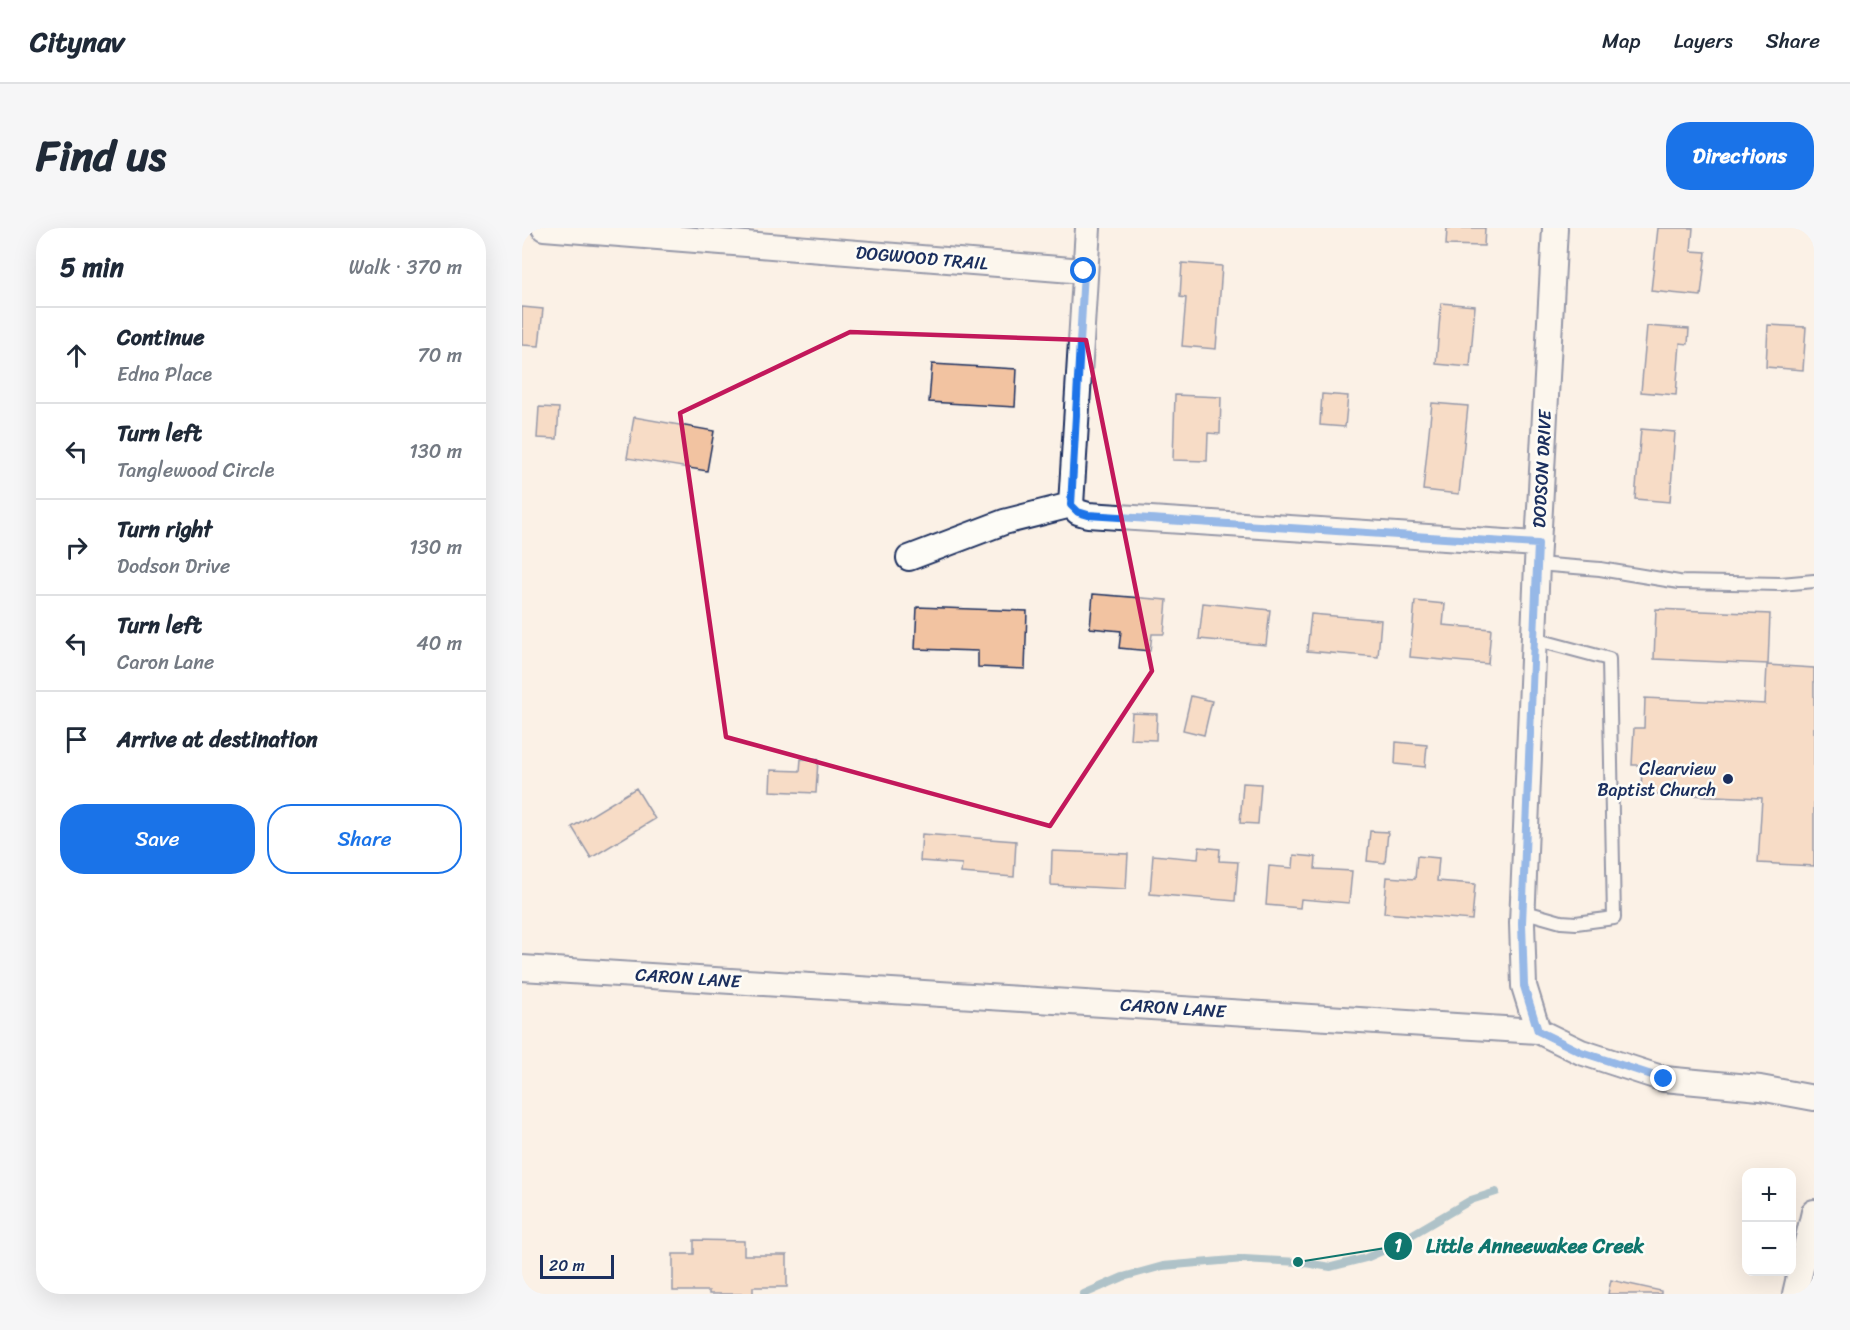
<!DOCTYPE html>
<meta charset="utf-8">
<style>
body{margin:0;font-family:Sriracha,sans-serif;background:#f6f6f7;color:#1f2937}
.controls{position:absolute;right:18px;bottom:18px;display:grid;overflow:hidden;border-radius:12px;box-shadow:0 6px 24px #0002}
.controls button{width:54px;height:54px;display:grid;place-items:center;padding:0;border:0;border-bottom:2px solid #e0e1e3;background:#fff;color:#1f2937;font:30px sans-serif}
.scale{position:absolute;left:18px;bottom:15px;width:74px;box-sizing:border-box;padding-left:6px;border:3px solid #1b2f5e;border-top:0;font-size:16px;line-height:21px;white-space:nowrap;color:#1b2f5e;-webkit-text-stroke:4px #fdfcf7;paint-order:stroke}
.stop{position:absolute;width:18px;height:18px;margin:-14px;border:4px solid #1a73e8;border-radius:50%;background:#fff}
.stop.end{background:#1a73e8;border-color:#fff;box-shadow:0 2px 6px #0008}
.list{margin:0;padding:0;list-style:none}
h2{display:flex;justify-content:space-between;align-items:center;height:78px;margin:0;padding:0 24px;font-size:26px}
h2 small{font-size:20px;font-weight:400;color:#747a83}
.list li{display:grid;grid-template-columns:39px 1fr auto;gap:18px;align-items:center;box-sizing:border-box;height:96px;padding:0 24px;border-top:2px solid #e0e1e3}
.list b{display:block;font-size:22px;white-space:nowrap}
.list p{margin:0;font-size:20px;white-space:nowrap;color:#747a83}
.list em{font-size:20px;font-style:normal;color:#747a83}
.actions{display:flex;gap:12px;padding:18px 24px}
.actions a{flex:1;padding:14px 0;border:2px solid #1a73e8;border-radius:24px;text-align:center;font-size:21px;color:#1a73e8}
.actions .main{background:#1a73e8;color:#fff}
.icon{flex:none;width:33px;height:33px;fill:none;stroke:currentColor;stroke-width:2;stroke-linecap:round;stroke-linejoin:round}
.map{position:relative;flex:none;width:1292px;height:1066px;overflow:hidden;border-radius:24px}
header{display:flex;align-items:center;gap:36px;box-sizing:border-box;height:84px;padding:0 30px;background:#fff;border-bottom:2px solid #e0e1e3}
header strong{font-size:28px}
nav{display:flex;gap:33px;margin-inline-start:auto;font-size:21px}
.intro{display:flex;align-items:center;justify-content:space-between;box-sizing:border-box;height:144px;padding:0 36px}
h1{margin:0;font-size:42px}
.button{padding:15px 27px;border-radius:24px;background:#1a73e8;color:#fff;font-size:21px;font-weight:700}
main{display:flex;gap:36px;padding:0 36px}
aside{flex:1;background:#fff;border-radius:24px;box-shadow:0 6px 24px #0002}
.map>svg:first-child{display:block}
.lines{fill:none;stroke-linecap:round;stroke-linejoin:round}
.stream{stroke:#538ba5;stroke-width:8}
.building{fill:#f2c3a1;stroke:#1b2f5e;stroke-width:1.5}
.lane-casing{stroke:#1b2f5e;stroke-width:16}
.street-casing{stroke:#1b2f5e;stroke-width:28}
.lane{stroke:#fdfcf7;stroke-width:12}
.street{stroke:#fdfcf7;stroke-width:24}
.route{stroke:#1a73e8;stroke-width:8}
.marked{fill:none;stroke:#c2185b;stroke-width:4.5;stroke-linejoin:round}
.poi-dot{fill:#1b2f5e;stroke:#fdfcf7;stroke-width:2}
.labels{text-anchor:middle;stroke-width:5;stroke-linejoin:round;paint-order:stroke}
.street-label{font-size:18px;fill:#1b2f5e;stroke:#fdfcf7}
.poi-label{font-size:18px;fill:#1b2f5e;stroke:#fdfcf7;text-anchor:end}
.leader{fill:none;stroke:#0f766e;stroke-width:2}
.callout-dot{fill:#0f766e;stroke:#fdfcf7;stroke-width:2}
.mark-label{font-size:18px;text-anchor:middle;font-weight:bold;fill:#fff}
.callout-label{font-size:20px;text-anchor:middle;font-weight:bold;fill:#0f766e;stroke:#fdfcf7;stroke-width:5;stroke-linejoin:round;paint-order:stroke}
</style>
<header>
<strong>Citynav</strong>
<nav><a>Map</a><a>Layers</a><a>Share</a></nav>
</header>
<div class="intro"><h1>Find us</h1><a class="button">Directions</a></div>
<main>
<aside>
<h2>5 min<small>Walk · 370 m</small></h2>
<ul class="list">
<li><svg class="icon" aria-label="ahead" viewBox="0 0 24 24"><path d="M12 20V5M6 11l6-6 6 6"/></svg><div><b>Continue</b><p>Edna Place</p></div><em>70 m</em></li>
<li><svg class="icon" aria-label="left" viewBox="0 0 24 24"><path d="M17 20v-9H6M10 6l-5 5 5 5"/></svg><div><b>Turn left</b><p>Tanglewood Circle</p></div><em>130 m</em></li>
<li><svg class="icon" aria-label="right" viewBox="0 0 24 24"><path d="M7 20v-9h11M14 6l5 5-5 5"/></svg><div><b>Turn right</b><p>Dodson Drive</p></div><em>130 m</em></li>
<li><svg class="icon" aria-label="left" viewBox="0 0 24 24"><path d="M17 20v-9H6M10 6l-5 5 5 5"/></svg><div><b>Turn left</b><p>Caron Lane</p></div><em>40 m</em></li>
<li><svg class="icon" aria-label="arrive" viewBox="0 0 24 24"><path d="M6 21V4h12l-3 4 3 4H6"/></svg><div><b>Arrive at destination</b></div></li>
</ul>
<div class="actions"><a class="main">Save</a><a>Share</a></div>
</aside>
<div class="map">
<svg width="1292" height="1066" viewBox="0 0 1292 1066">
<rect width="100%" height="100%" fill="#fbf1e6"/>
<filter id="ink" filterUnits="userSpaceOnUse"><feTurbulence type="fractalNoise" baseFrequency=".0167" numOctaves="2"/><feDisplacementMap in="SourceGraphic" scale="12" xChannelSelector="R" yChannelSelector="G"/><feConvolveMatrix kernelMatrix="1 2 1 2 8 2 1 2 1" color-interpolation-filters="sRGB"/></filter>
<g filter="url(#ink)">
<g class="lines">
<!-- stream -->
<path class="stream" d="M 562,1066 L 601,1049 L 641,1038 L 722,1031 L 776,1034 L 809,1039 L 844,1030 L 867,1020 L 949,972 L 974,964"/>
</g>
<!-- building -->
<path class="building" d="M 925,0 L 963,0 L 962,18 L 924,17 Z
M 1136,0 L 1171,0 L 1169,23 L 1184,24 L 1179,68 L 1129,63 Z
M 660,35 L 700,38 L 694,121 L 660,118 L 664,70 L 658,69 Z
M 919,75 L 953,78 L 948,139 L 914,136 Z
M 0,79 L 21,81 L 17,118 L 0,117 Z
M 1246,97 L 1284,99 L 1281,142 L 1244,139 Z
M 1125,98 L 1167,101 L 1166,116 L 1158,115 L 1154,167 L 1119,164 Z
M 410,136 L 495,141 L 493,179 L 407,174 Z
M 800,166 L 826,168 L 823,199 L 798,197 Z
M 653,167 L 699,169 L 698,206 L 686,205 L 685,233 L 651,232 Z
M 910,175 L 946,178 L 937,266 L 901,262 Z
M 17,179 L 37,180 L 35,211 L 15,210 Z
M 112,189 L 192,203 L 185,243 L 105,230 Z
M 1119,201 L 1153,204 L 1148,274 L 1113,271 Z
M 571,366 L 645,372 L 642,406 L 630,406 L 628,423 L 597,420 L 599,403 L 568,400 Z
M 893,373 L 923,376 L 921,397 L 969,401 L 966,436 L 888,429 Z
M 681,375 L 748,382 L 744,417 L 677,411 Z
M 395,379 L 505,383 L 503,441 L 456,439 L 456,423 L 393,421 Z
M 1134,381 L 1248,386 L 1246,436 L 1132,431 Z
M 789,386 L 859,392 L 856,429 L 785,423 Z
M 1245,437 L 1292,440 L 1292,638 L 1236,635 L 1240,570 L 1119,565 L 1120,537 L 1110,537 L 1112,500 L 1122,500 L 1123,470 L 1243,476 Z
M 669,468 L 690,473 L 682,507 L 661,502 Z
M 610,485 L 635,486 L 634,512 L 608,511 Z
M 874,514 L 905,517 L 903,539 L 873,536 Z
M 279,531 L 296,532 L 294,565 L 248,563 L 249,542 L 278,543 Z
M 721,555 L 739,556 L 736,596 L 718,595 Z
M 114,560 L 133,591 L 69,630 L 50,599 Z
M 848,603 L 866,604 L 863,635 L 845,633 Z
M 400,606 L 494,613 L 492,649 L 439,645 L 440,636 L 398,633 Z
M 677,619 L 698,621 L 697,633 L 716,634 L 713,673 L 628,666 L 631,627 L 676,631 Z
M 530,623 L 606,626 L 604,661 L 529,657 Z
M 772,627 L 794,629 L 793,641 L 830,643 L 827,675 L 779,671 L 778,680 L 744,677 L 747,638 L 771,640 Z
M 895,628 L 917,630 L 915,653 L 953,656 L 950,692 L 862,685 L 865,649 L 893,651 Z
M 172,1012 L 222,1013 L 222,1027 L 265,1027 L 265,1059 L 231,1059 L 231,1066 L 187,1066 L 187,1063 L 151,1063 L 151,1026 L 172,1026 Z
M 1089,1052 L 1139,1063 L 1139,1066 L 1086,1066 Z"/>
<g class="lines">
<!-- lane casing -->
<g class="lane-casing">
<path id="lane" d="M 1015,336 L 1078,341 L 1157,354 L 1259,356 L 1292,353
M 1000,683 L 1039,694 L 1054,695 L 1092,690 L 1087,431 L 1012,411"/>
</g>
<!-- street casing -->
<g class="street-casing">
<path id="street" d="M 22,0 L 562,43
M 549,277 L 556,284 L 566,287 L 1016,316
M 549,277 L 566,0
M 387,330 L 482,294 L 549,277
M 0,740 L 1016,803 L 1059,824 L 1142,851 L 1238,860 L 1292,870
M 1016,803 L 1002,758 L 1000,695 L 1015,336 L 1033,0
M 1273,1066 L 1292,984"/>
</g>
<!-- lane -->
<use href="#lane" class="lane"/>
<!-- street -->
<use href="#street" class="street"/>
</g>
</g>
<g class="lines" filter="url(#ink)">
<!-- route -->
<path class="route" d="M 562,43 L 549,277 L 556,284 L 566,287 L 1016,316 L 1000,695 L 1002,758 L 1016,803 L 1059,824 L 1142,851"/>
</g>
<!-- marked area -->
<path d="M0 0H1292V1066H0ZM 328,104 L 564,112 L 630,443 L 528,598 L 204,509 L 158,185 Z" fill="#fbf1e6" fill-opacity=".55" fill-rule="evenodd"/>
<path class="marked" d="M 328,104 L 564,112 L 630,443 L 528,598 L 204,509 L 158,185 Z"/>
<!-- markers -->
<circle class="poi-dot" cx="1206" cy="551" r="6"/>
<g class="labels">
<!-- street labels -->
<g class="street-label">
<text transform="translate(400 30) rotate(5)" y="6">DOGWOOD TRAIL</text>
<text transform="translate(1020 241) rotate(-87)" y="6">DODSON DRIVE</text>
<text transform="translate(166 750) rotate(4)" y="6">CARON LANE</text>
<text transform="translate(651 780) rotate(4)" y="6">CARON LANE</text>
</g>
<!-- poi labels -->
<g class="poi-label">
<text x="1194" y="547">Clearview<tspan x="1194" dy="21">Baptist Church</tspan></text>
</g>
</g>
<!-- callouts -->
<path class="leader" d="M776 1034L876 1018"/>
<g class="callout-dot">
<circle cx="776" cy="1034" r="6"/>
<circle cx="876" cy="1018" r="15"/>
</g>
<g class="mark-label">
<text x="876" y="1024">1</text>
</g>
<g class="callout-label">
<text x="1013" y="1025">Little Anneewakee Creek</text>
</g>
</svg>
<div class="controls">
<button>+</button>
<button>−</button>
</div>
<div class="scale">20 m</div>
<div class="stop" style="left:562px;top:43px"></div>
<div class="stop end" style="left:1142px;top:851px"></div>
</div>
</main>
